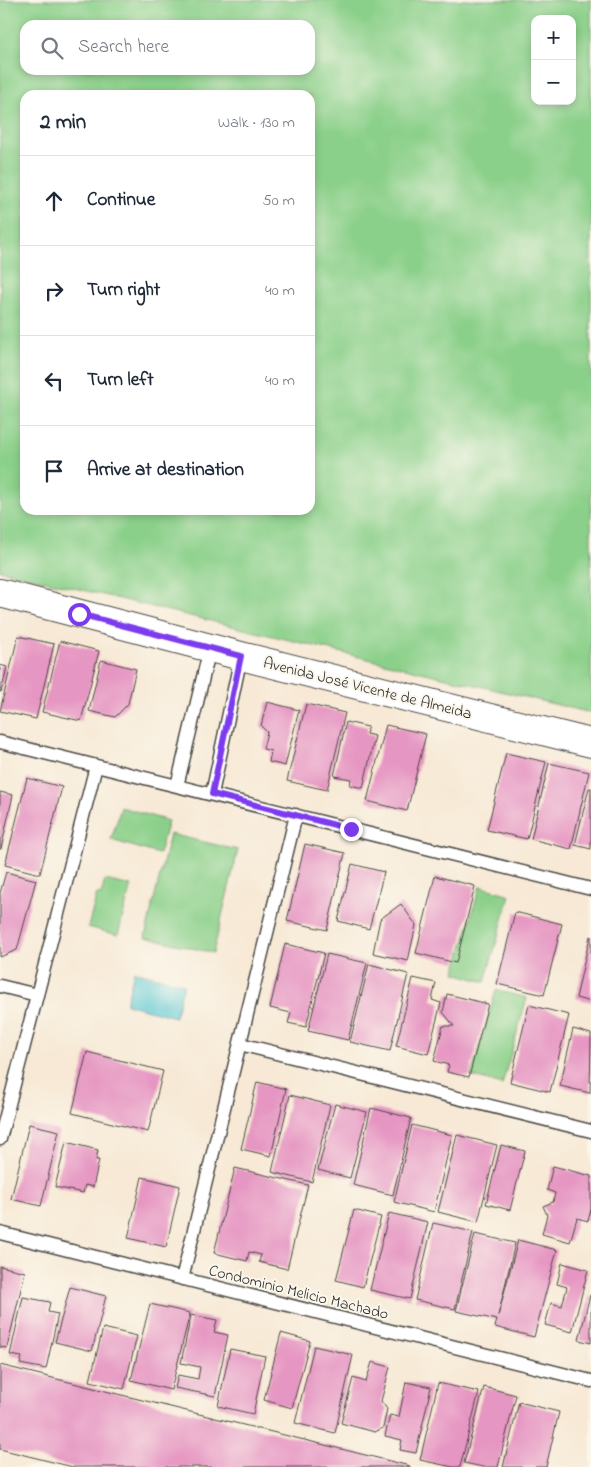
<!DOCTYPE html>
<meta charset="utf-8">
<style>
body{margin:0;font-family:"Indie Flower",sans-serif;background:#f2f2f3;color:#1f2937}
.controls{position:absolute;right:15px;top:15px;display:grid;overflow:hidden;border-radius:10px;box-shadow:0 2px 8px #0003}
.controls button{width:45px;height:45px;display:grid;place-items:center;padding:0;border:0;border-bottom:1px solid #e0e1e3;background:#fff;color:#1f2937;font:25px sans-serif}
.stop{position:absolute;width:15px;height:15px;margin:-11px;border:4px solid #7c3aed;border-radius:50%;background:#fff}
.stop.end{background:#7c3aed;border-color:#fff;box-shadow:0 1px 5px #0008}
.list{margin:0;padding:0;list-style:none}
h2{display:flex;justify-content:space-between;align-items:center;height:65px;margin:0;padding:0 20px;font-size:21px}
h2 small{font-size:16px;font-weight:400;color:#747a83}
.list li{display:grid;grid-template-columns:32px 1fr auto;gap:15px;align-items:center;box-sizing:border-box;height:90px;padding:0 20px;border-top:1px solid #e0e1e3}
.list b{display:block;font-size:19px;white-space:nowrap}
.list em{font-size:16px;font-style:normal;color:#747a83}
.icon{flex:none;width:28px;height:28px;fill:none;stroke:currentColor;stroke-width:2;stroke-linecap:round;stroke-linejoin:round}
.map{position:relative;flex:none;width:591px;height:1467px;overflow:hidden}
.search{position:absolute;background:#fff;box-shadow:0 2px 8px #0003;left:20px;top:20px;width:295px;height:55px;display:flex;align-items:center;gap:12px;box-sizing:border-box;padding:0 18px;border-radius:15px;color:#747a83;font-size:19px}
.panel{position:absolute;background:#fff;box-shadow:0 2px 8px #0003;left:20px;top:90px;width:295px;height:425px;border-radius:15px}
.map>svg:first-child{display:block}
.green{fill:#8bd08a;stroke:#5b7e5a;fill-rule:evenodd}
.water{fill:#5dc9d4;stroke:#447a80}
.building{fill:#e696c2}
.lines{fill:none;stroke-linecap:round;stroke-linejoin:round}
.service-casing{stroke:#4a4844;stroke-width:15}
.tertiary-casing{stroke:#4a4844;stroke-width:30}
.service{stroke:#fff;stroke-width:12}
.tertiary{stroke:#fff;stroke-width:28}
.route{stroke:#7c3aed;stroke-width:6}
.labels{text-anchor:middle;stroke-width:4;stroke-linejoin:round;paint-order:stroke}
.street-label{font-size:16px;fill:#2b2b2b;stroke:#fbf7ec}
</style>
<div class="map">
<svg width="591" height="1467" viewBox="0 0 591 1467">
<rect width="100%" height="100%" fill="#fbf7ec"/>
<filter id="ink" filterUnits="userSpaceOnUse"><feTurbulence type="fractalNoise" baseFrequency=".02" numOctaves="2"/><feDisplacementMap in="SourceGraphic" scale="10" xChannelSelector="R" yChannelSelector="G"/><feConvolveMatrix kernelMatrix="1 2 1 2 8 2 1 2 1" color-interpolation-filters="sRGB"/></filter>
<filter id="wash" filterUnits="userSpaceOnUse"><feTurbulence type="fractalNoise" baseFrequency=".0096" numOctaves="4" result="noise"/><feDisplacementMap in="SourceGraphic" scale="20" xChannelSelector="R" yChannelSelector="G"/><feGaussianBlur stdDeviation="1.12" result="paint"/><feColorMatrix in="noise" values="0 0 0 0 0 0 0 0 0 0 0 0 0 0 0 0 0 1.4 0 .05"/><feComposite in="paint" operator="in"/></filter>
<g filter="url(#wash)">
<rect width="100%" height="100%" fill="#f7e9d5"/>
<!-- green -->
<path class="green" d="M 0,0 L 591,0 L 591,713 L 0,570 ZM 535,19 L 572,19 L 572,101 L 535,101 ZM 25,25 L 310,25 L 310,70 L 25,70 ZM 25,95 L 310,95 L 310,510 L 25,510 Z
M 121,807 L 168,821 L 159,854 L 111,840 Z
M 170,834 L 238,850 L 213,953 L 145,937 Z
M 105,880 L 131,886 L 118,935 L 88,927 L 97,894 L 101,895 Z
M 480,886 L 510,895 L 485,982 L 455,973 Z
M 496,990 L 527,998 L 502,1085 L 471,1076 Z"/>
<!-- water -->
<path class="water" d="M 134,971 L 184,984 L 175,1017 L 126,1004 Z"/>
<g id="blocks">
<!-- building -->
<path class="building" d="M 18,636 L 54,644 L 36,719 L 0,711 Z
M 60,641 L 99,651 L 81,721 L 42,712 Z
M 101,660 L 136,669 L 128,704 L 115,717 L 89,711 Z
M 0,665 L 7,667 L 1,692 L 0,692 Z
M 267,702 L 299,710 L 285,766 L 269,762 L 271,751 L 263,749 L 267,732 L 261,726 Z
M 306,704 L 345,713 L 327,790 L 287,781 Z
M 346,722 L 368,727 L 366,734 L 375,736 L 363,788 L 350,785 L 351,779 L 334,776 Z
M 386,725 L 426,734 L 407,811 L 367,801 Z
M 506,753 L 546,762 L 527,839 L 487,830 Z
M 549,763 L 589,772 L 571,849 L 531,839 Z
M 27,778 L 62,787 L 40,874 L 5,865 Z
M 589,788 L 591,788 L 591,849 L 575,845 Z
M 0,792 L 13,795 L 1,849 L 0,849 Z
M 305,844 L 345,853 L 327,930 L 287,921 Z
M 352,864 L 384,872 L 369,929 L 338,921 Z
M 6,872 L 36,880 L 17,950 L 0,957 L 0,893 Z
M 435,876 L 475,886 L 456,963 L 416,953 Z
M 401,904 L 416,925 L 408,961 L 373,953 L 380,919 Z
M 515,912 L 562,924 L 544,995 L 497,984 Z
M 590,936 L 591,936 L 591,1002 L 576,998 Z
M 285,944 L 324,953 L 306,1027 L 288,1023 L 291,1013 L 270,1008 Z
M 327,954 L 367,963 L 348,1040 L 308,1031 Z
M 369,964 L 408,974 L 390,1051 L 350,1042 Z
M 413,978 L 436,983 L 432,1000 L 441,1003 L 428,1054 L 396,1046 Z
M 447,994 L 488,1004 L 469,1077 L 447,1072 L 449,1065 L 434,1061 L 443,1026 L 454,1026 L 443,1012 Z
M 529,1005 L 569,1015 L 550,1092 L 510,1082 Z
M 573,1029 L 591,1034 L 590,1093 L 560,1086 Z
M 87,1052 L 163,1071 L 148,1132 L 72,1113 Z
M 257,1082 L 286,1089 L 271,1156 L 241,1149 Z
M 290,1095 L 330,1105 L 312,1182 L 272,1172 Z
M 335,1104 L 367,1112 L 350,1178 L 318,1170 Z
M 371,1108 L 411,1118 L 393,1195 L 353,1185 Z
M 29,1124 L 59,1131 L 41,1206 L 11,1199 Z
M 412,1125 L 452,1135 L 434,1212 L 394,1202 Z
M 457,1135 L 497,1145 L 478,1222 L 438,1212 Z
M 66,1142 L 98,1150 L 96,1160 L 99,1160 L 93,1187 L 85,1185 L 83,1193 L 55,1187 Z
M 501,1145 L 525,1151 L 510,1210 L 486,1204 Z
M 553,1166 L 591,1176 L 591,1209 L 588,1221 L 577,1218 L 570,1242 L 542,1234 L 547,1215 L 543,1206 L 553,1202 L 555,1193 L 547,1190 Z
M 235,1168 L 308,1185 L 287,1269 L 259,1262 L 261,1255 L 249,1252 L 247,1261 L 214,1253 Z
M 142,1177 L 180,1186 L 166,1247 L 128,1238 Z
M 354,1210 L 381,1217 L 363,1287 L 336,1280 Z
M 389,1213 L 428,1222 L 410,1299 L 370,1290 Z
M 433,1223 L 473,1232 L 455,1309 L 415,1300 Z
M 475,1234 L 515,1243 L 498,1316 L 518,1240 L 557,1250 L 534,1337 L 495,1327 L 497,1320 L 456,1311 Z
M 562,1263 L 588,1270 L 572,1332 L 545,1325 L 551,1303 L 562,1306 L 567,1287 L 557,1284 Z
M 0,1266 L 25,1272 L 7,1348 L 0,1347 Z
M 70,1287 L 106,1296 L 92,1351 L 55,1342 Z
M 590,1295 L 591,1295 L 591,1343 L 579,1340 Z
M 23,1297 L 50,1302 L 48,1312 L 58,1314 L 46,1369 L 20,1364 L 22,1357 L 10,1355 Z
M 150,1304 L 190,1313 L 171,1390 L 131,1380 Z
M 191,1315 L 217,1320 L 214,1332 L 228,1335 L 215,1396 L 175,1388 L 178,1375 L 198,1379 L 200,1367 L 181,1363 Z
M 103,1328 L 137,1336 L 124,1389 L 90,1381 Z
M 281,1333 L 310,1341 L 292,1408 L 264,1400 Z
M 314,1346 L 353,1355 L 335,1433 L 295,1423 Z
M 230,1349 L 265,1356 L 253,1414 L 218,1406 Z
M 372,1362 L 390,1367 L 381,1401 L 387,1409 L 383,1428 L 375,1432 L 341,1423 L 353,1378 L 366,1382 Z
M 0,1365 L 410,1466 L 410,1467 L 73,1467 L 0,1449 Z
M 406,1382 L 431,1387 L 416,1453 L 400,1450 L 402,1440 L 385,1436 L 390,1415 L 399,1417 Z
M 438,1383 L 479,1392 L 460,1467 L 453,1467 L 420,1460 Z
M 484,1387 L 516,1395 L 498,1467 L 483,1467 L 464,1463 Z
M 519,1402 L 559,1412 L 546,1467 L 503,1467 Z"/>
</g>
</g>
<g filter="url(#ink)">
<use href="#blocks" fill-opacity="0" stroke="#4a4844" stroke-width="1"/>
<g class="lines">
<!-- service casing -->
<g class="service-casing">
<path id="service" d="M 0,742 L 591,889
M 177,786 L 210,648
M 212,794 L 241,656
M 0,986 L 37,995
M 240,1044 L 591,1131
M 0,1139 L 96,766
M 0,1233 L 591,1381
M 182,1279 L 296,815"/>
</g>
<!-- tertiary casing -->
<g class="tertiary-casing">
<path id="tertiary" d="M 0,593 L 241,656 L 591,743"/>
</g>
<!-- service -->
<use href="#service" class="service"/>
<!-- tertiary -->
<use href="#tertiary" class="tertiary"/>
</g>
</g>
<g class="lines" filter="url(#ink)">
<!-- route -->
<path class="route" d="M 79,614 L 241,656 L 212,794 L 351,829"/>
</g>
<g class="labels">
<!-- street labels -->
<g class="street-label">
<text transform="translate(368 687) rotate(14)" y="6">Avenida José Vicente de Almeida</text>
<text transform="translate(299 1291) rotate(14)" y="6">Condominio Melicio Machado</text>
</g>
</g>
</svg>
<div class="controls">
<button>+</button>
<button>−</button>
</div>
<div class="stop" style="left:79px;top:614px"></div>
<div class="stop end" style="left:351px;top:829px"></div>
<div class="search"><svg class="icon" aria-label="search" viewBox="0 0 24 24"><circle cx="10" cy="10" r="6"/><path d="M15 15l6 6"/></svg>Search here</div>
<section class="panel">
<h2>2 min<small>Walk · 130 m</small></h2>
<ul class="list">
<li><svg class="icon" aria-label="ahead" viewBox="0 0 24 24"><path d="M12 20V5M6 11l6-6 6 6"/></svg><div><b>Continue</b></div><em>50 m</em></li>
<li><svg class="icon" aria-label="right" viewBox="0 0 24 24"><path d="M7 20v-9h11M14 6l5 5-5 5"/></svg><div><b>Turn right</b></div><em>40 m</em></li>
<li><svg class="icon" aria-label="left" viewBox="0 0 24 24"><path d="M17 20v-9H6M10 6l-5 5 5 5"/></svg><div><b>Turn left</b></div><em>40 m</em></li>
<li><svg class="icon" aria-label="arrive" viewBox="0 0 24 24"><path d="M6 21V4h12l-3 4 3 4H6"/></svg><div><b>Arrive at destination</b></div></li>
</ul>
</section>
</div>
